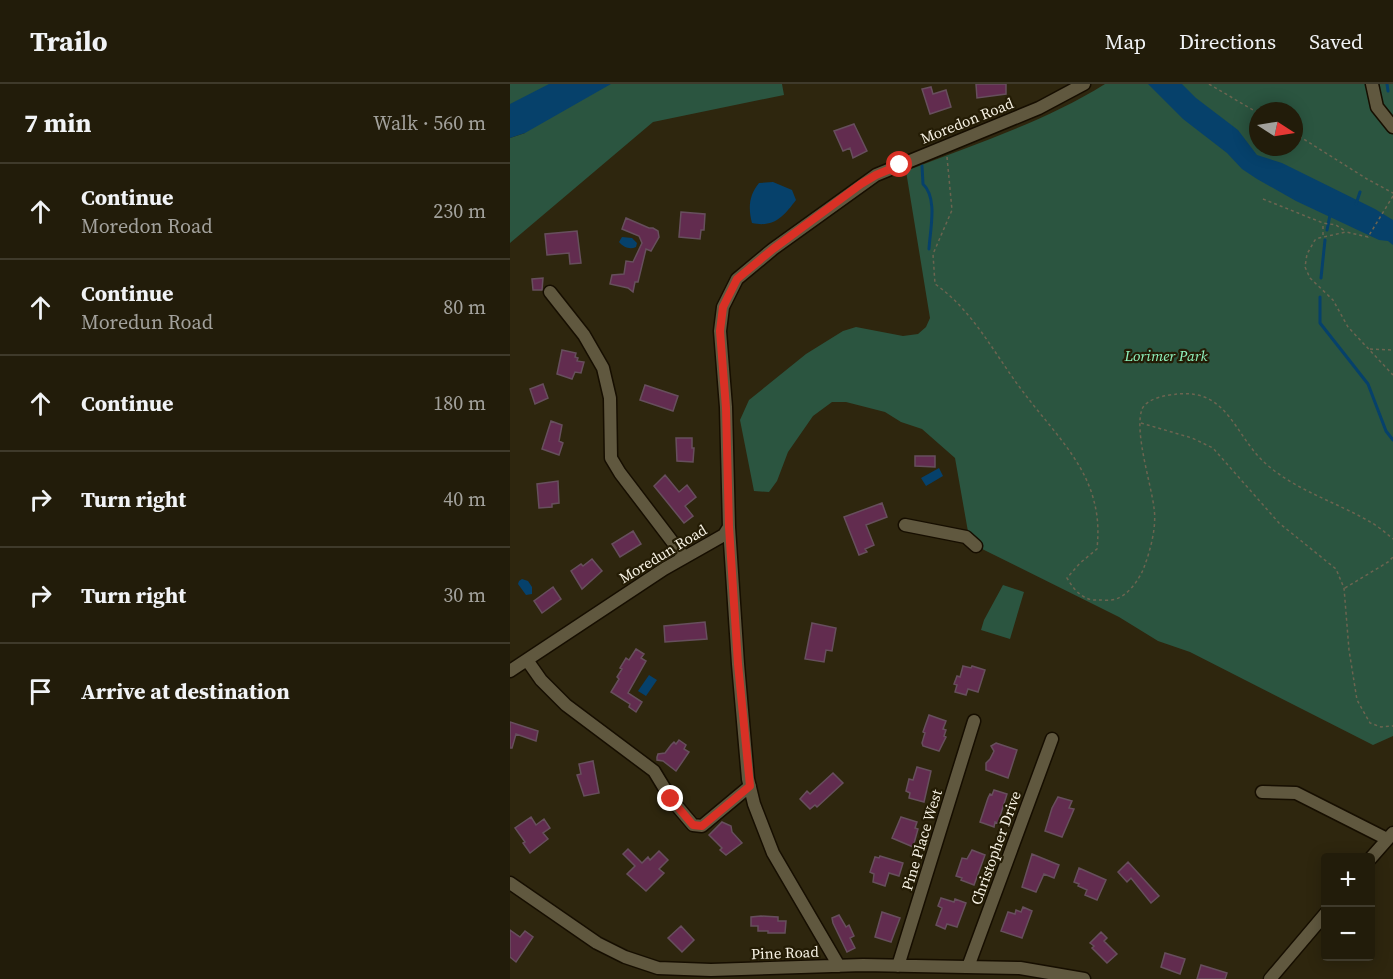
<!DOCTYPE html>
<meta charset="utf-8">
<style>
body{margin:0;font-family:"Source Serif 4",serif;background:#2a2513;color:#f1f3f6}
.controls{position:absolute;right:18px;bottom:18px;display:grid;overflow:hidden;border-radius:6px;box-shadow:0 3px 15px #0003}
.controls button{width:54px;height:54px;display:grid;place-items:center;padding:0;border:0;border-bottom:2px solid #3f3a2b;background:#221c0a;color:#f1f3f6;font:30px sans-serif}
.compass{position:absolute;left:739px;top:18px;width:54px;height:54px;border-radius:50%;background:#221c0a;box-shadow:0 3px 15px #0003;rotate:102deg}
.stop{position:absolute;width:18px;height:18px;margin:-14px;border:4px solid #d93025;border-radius:50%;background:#fff}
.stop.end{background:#d93025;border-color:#fff;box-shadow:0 2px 6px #0008}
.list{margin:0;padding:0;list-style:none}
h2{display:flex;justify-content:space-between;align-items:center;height:78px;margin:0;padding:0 24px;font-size:26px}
h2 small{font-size:20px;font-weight:400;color:#a2a19c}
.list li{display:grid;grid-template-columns:39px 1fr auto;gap:18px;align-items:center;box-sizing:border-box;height:96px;padding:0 24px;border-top:2px solid #3f3a2b}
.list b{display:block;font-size:22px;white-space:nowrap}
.list p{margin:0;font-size:20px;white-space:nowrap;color:#a2a19c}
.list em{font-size:20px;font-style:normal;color:#a2a19c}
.icon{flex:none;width:33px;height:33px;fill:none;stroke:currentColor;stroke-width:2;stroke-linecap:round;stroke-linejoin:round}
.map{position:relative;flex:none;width:883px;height:895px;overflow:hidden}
header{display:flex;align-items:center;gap:36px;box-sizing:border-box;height:84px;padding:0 30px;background:#221c0a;border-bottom:2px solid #3f3a2b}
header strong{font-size:28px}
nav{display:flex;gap:33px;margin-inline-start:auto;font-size:21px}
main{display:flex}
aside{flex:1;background:#221c0a}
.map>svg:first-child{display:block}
.green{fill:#2b5540;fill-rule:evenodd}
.water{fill:#06416b}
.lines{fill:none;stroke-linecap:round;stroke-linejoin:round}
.stream{stroke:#06416b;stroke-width:3}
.building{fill:#622c4f;stroke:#674f5d;stroke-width:1.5}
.minor-casing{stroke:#160e00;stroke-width:15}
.path{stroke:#6c6450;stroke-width:1.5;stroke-dasharray:3 3;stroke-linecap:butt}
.minor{stroke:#60583f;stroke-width:12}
.route{stroke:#d93025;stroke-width:8}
.labels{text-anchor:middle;stroke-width:4.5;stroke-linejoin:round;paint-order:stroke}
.street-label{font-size:15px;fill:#f7f2e4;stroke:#241c05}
.park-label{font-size:15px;font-style:italic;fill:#90f5c0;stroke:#241c05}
</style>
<header>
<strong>Trailo</strong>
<nav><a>Map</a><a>Directions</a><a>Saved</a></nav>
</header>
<main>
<aside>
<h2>7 min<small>Walk · 560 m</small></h2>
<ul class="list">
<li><svg class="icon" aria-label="ahead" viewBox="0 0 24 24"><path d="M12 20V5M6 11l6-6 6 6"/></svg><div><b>Continue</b><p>Moredon Road</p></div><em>230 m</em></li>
<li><svg class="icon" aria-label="ahead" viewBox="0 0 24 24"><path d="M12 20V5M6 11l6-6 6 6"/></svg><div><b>Continue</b><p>Moredun Road</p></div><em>80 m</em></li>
<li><svg class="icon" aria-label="ahead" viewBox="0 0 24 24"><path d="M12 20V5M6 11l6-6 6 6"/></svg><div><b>Continue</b></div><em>180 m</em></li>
<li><svg class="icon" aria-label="right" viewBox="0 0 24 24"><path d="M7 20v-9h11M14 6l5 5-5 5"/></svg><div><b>Turn right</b></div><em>40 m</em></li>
<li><svg class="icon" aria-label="right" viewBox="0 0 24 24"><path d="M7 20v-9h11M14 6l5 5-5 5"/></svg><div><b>Turn right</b></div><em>30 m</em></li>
<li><svg class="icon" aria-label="arrive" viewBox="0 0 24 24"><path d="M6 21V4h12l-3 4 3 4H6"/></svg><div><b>Arrive at destination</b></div></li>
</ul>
</aside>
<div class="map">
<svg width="883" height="895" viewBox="0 0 883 895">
<rect width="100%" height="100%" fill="#2e260e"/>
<!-- green -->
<path class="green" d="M 0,0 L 272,0 L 274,11 L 143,38 L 0,159 L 0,54 L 15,49 L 0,48 Z
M 595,0 L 883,0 L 883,652 L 863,661 L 680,568 L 648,557 L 609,533 L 460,459 L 445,374 L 412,345 L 391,338 L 375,328 L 336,318 L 322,318 L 303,332 L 278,368 L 267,397 L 259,408 L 244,407 L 230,336 L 239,316 L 296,270 L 333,247 L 346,243 L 393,252 L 408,250 L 416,243 L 420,234 L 396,87 C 463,61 534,38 595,0 ZM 748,27 L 784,27 L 784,63 L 748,63 Z
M 493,501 L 514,508 L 500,555 L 471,546 L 474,536 Z"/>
<!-- water -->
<path class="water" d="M 39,0 L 101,0 L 15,49 L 0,54 L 0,20 Z
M 638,0 L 672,0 L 686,14 L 728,46 L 747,71 L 772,79 L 865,125 L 883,136 L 883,161 L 878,157 L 869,156 L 786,117 L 747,95 L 732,85 L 717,69 L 673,35 Z
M 263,98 L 282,106 L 286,116 C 274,132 264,144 242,139 C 238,124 239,111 249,99 Z
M 112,153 L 122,154 L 127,159 L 126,163 C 120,166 113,163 109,158 Z
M 429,384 L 433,392 L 416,402 L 411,394 Z
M 12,495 L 18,497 L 22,503 L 22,510 L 16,511 L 8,500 L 9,497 Z
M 139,591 L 147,596 L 136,612 L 128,607 Z"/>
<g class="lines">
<!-- stream -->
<path class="stream" d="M 877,0 L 878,7
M 412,82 L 413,100 C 428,114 420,146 419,165
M 846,120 L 850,108
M 817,146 L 820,131
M 811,194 L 815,156
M 810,213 L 810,239 L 858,300 L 876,347 L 883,356"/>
</g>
<!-- building -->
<path class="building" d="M 466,0 L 496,0 L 496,10 L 467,14 Z
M 421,3 L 423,10 L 436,6 L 441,23 L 420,30 L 412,5 Z
M 344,40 L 357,67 L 343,74 L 340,64 L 333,67 L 324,47 Z
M 171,128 L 195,130 L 194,146 L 191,146 L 190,155 L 169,153 Z
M 116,134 L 139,144 L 143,144 L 148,147 L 149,153 L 141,167 L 136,165 L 128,198 L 125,198 L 123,208 L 118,204 L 100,200 L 102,191 L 114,190 L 116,177 L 123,178 L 132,159 L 129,152 L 112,145 Z
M 67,147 L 71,179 L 60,180 L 59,169 L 37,171 L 35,150 Z
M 33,194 L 32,206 L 23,206 L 22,195 Z
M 52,266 L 66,269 L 65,273 L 68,274 L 67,277 L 74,278 L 71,289 L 65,288 L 62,295 L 47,290 Z
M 33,300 L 38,314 L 25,320 L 20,305 Z
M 135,301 L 168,312 L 163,327 L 130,316 Z
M 41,337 L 52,341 L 49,357 L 53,359 L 49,371 L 32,365 Z
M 166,354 L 182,354 L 182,364 L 184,364 L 183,378 L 167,377 Z
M 405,372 L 425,372 L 425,383 L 405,382 Z
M 155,391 L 169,408 L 177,401 L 186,413 L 175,422 L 183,432 L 174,439 L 144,402 Z
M 48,397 L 49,419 L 42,420 L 42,423 L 29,424 L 27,400 Z
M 372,419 L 377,433 L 356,441 L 364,461 L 355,465 L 357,468 L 349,471 L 334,433 Z
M 123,447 L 131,460 L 110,473 L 102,460 Z
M 82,475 L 92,487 L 72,505 L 61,487 L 71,480 L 73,482 Z
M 43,503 L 51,515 L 32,529 L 24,517 Z
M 195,538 L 197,555 L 155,558 L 154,542 Z
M 302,539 L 326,544 L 322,567 L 316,566 L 314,578 L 295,575 Z
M 126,565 L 134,570 L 131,574 L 136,577 L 118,609 L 132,618 L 126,628 L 119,623 L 120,620 L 101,608 L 109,595 L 107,593 L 112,585 L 110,584 L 116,574 L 119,576 Z
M 453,582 L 461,584 L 462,582 L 475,586 L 468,608 L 458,605 L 456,611 L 445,608 L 447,601 L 444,600 L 447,592 L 450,593 Z
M 419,631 L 436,637 L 433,645 L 436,646 L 434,652 L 436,653 L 429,667 L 413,662 L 412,659 L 415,649 L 413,648 Z
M 0,638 L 28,647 L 26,657 L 6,650 L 2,664 L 0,664 Z
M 169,656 L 176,661 L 174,665 L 179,668 L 166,687 L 153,677 L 147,676 L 147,673 L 148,670 L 155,669 L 161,661 L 164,658 L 166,660 Z
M 486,659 L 507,666 L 498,694 L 476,686 L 476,679 L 480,675 L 484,667 L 481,662 Z
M 83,677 L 89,709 L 74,712 L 67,691 L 71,690 L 69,680 Z
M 407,683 L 421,687 L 414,718 L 399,714 L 400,709 L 396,707 L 399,695 L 403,696 Z
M 323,689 L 333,699 L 307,723 L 305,721 L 300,725 L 290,715 L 297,707 L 300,710 Z
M 484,706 L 497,710 L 488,739 L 485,738 L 484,743 L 470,738 L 478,714 L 480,710 L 482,711 Z
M 548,713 L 562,717 L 559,724 L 564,725 L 552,753 L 535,747 L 542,724 Z
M 21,733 L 26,741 L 34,735 L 40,744 L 33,749 L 38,755 L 20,769 L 13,759 L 15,758 L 5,744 Z
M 391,733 L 407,738 L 405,744 L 408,745 L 403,763 L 382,754 Z
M 212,738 L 221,742 L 222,748 L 232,759 L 216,771 L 210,766 L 212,764 L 199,751 Z
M 118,765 L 132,779 L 138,773 L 140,776 L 149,767 L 158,776 L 149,785 L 154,789 L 136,807 L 117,790 L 125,782 L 113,770 Z
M 462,766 L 475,771 L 464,801 L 451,796 L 452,794 L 446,792 L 452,774 L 457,775 Z
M 522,770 L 549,781 L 544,794 L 534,790 L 526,808 L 512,803 Z
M 370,772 L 393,779 L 389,792 L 379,789 L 375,802 L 363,798 L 364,790 L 360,788 L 365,773 L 369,774 Z
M 618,778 L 649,812 L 641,819 L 621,794 L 617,798 L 608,788 Z
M 569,784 L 596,796 L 587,816 L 575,811 L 577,806 L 568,802 L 569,800 L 564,798 Z
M 431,814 L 444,818 L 445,815 L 456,819 L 447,843 L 437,840 L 435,845 L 426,841 L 432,824 L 428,822 Z
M 513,823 L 522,827 L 512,854 L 491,847 L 498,828 L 505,830 L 506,826 L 511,828 Z
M 372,828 L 390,834 L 381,858 L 365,853 Z
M 329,831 L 336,843 L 339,841 L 344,852 L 340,854 L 345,864 L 337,868 L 323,839 L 322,834 Z
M 251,832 L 268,833 L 268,837 L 276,837 L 275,849 L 258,849 L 258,847 L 248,847 L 248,842 L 241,842 L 241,833 Z
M 171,842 L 184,856 L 172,868 L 158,854 Z
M 0,846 L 10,853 L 15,847 L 23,853 L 6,878 L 0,873 Z
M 591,848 L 597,854 L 594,857 L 607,870 L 597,879 L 582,864 L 584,862 L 580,859 Z
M 655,869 L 675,875 L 670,890 L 651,883 Z
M 691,881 L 717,889 L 715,895 L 687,895 Z"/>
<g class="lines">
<!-- minor casing -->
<g class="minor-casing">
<path id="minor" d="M 862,0 L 867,23 L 883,43
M 40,208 L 74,251 L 93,284 L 100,314 L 101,374 L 110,389 L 174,473
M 395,441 L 456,453 L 466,462
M 219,443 L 228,580 L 238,695 L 244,720 L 263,769 L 329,882
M 17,576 L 31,596 L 56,621 L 144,687 L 161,715 L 183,741 L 192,742 L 240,702
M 0,587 L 154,485 L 214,451 L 219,443 L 216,323 L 210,247 L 213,223 L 227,195 L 263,165 L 366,91 L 529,24 L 574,0
M 752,708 L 786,709 L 877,755
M 860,775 L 883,749
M 0,799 L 87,859 L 115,873 L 148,884 L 201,886 L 353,881 L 510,884 L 574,895
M 388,882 L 464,637
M 458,883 L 542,655
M 760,895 L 816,829"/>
</g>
<!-- path -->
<path class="path" d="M 699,0 L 748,29
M 784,49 L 857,95 L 883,109
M 437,73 L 442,126 L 423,170 L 425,200 C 464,227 486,273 514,309 C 537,340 568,370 581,407 C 588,428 589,444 587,465 L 570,479 L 557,494 C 564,506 573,517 588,516 C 593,516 601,517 606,515 C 618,511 628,497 633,486 C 640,468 647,443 644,424 C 641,399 624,348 632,325 C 637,314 657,311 668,310 C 718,305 725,352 755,379 C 786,407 827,418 862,439 C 869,443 876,449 883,455
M 883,112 L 858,153 L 836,148 L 809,154 L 805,156 L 797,170 L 795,183 L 800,194 L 823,216 L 838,243 L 883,291
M 753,115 L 813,139 L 826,141 L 835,147
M 813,151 L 813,141
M 860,265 L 883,266
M 631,339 L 682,354 L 703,364 L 769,439 L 826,485 L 834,504 L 839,566 L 847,616 L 860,639 L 871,643 L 883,642
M 835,504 L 878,478 L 883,473"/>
<!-- minor -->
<use href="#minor" class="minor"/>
</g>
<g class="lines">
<!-- route -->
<path class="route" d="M 161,715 L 183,741 L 192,742 L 240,702 L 228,580 L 219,443 L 216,324 L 210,247 L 213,223 L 227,195 L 263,165 L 351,100 L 366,91 L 390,81"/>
</g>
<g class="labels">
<!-- street labels -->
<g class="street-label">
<text transform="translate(457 37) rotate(-22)" y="5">Moredon Road</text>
<text transform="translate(153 470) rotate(-31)" y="5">Moredun Road</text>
<text transform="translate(412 756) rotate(-73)" y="5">Pine Place West</text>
<text transform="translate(486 764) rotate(-70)" y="5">Christopher Drive</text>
<text transform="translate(275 869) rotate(-2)" y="5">Pine Road</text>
</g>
<!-- park labels -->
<g class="park-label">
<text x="656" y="277">Lorimer Park</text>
</g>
</g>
</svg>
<div class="controls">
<button>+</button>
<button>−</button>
</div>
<svg class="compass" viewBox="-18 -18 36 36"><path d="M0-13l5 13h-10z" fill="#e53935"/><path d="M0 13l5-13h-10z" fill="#a2a19c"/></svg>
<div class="stop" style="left:390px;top:81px"></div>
<div class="stop end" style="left:161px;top:715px"></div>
</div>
</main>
